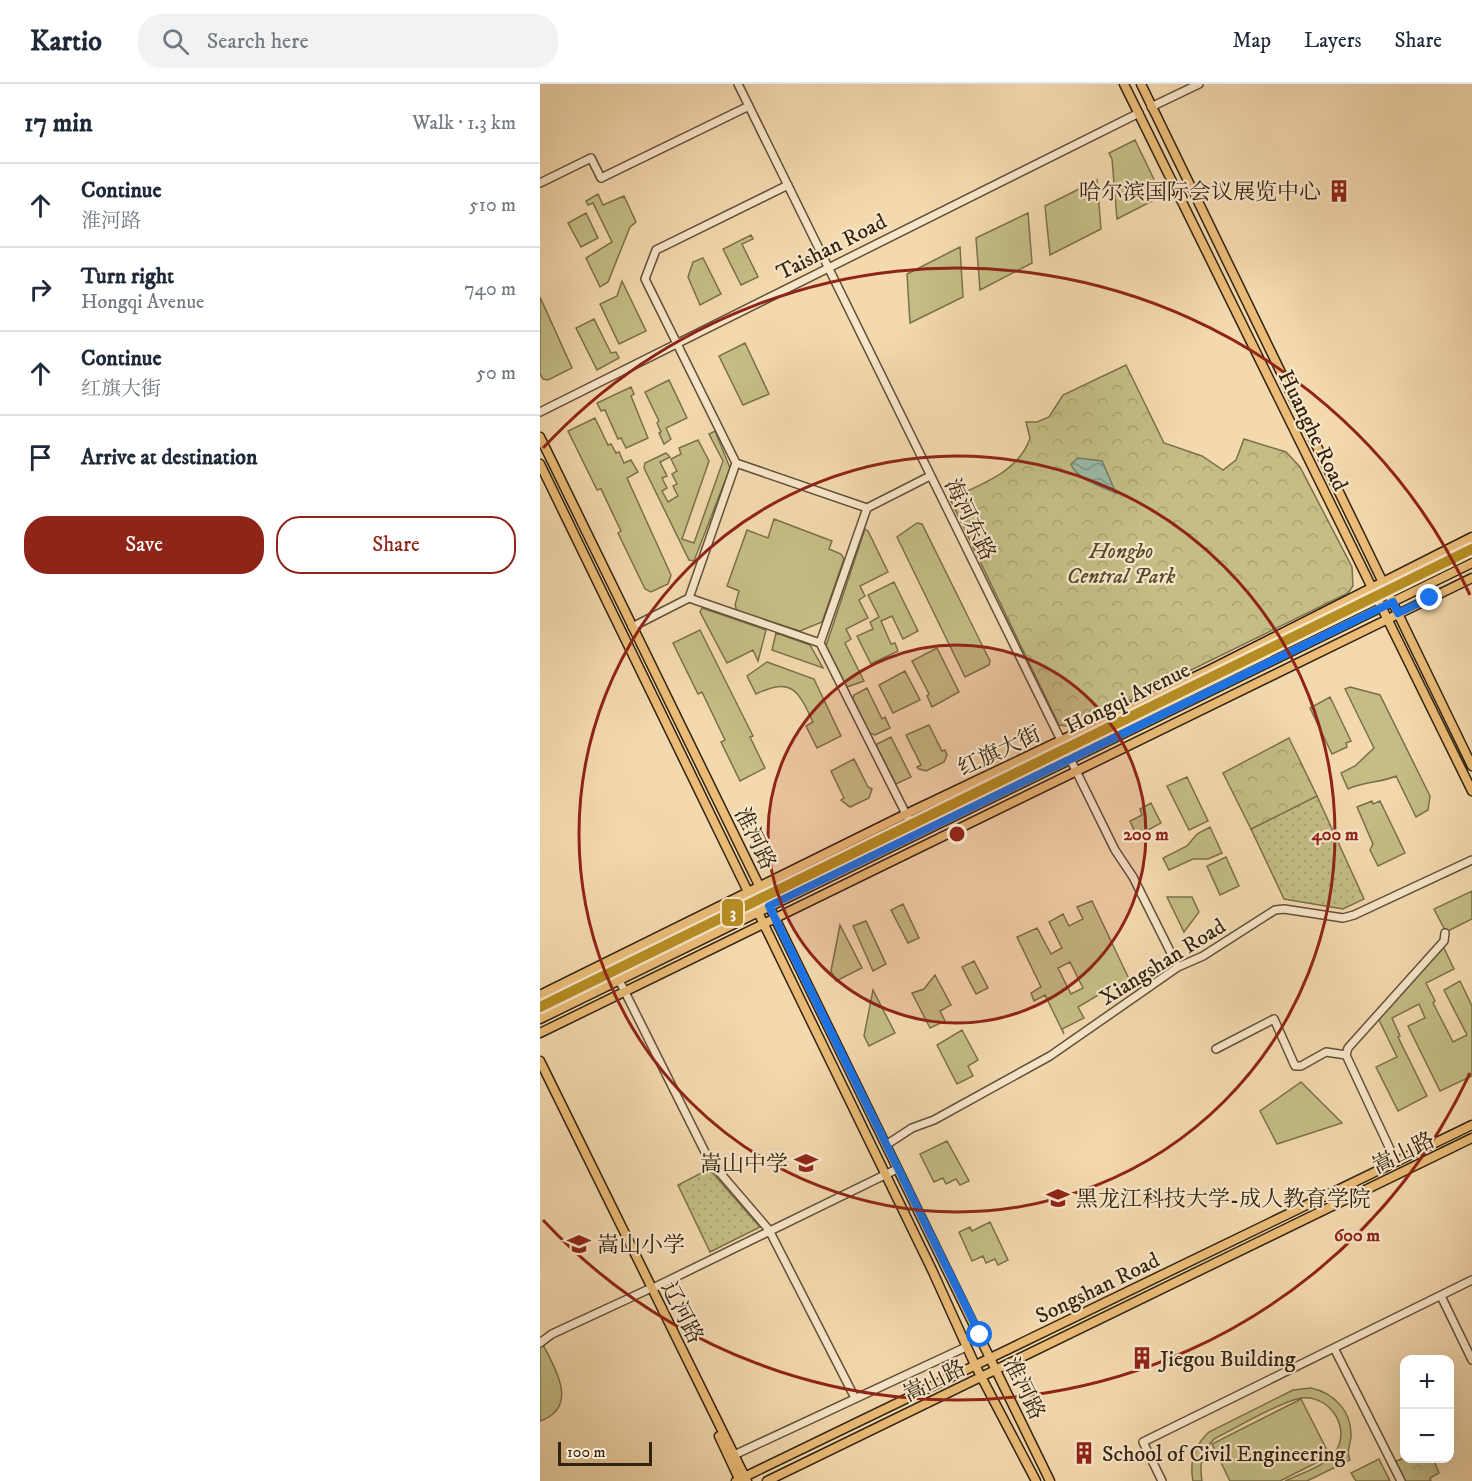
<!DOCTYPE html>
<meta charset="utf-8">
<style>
body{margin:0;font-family:"IM FELL DW Pica","Noto Serif SC",serif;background:#f2f2f3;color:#1f2937}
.controls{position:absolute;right:18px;bottom:18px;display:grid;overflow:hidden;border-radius:12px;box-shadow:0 6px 24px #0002}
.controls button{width:54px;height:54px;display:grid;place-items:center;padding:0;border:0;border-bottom:2px solid #e0e1e3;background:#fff;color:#1f2937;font:30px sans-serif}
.scale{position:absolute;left:18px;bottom:15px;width:94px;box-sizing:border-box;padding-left:6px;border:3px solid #322311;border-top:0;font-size:16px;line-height:21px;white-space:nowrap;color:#322311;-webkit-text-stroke:4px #f8e6ca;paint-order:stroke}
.stop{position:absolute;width:18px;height:18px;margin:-14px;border:4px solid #1a73e8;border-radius:50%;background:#fff}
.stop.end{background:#1a73e8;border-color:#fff;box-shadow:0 2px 6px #0008}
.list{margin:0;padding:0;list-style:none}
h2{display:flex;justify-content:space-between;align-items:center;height:78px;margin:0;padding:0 24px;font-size:26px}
h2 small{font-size:20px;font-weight:400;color:#747a83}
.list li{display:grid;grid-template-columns:39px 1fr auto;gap:18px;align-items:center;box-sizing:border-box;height:84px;padding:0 24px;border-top:2px solid #e0e1e3}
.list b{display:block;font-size:22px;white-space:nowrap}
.list p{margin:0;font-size:20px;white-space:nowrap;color:#747a83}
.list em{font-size:20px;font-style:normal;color:#747a83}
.actions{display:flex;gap:12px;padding:18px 24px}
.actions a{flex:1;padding:14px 0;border:2px solid #8f2418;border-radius:24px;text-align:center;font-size:21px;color:#8f2418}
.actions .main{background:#8f2418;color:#fff}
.icon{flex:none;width:33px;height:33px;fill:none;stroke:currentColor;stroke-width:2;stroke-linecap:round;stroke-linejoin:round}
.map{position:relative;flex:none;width:932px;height:1397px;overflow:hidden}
header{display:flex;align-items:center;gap:36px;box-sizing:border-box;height:84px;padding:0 30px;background:#fff;border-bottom:2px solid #e0e1e3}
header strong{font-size:28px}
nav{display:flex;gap:33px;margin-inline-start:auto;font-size:21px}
.search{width:420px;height:54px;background:#f2f2f3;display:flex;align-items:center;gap:15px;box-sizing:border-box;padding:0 21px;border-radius:24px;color:#747a83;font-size:22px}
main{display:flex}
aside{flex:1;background:#fff}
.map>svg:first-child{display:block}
.grass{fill:url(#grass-dots);stroke:#7b704b;stroke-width:1.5}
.forest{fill:url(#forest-crowns);stroke:#7b704b;stroke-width:1.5}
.garden{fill:#c4bd85;stroke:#7b704b;stroke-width:1.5;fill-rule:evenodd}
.water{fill:url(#water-waves);stroke:#727e6b;stroke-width:1.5}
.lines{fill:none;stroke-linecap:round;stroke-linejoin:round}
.minor-casing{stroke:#625038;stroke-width:10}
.major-casing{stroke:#322311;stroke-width:11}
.minor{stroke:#f8e6ca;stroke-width:7}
.major{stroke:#eabc77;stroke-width:8}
.metro-1-casing{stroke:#f8e6ca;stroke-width:15}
.metro-1{stroke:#b78e23;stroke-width:10}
.route{stroke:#1a73e8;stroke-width:8}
.ring{fill:none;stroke:#8f2418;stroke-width:3}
.labels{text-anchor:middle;stroke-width:4.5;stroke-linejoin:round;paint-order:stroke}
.poi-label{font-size:22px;fill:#322311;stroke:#f8e6ca;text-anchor:start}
.street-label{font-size:22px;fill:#322311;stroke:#f8e6ca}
.park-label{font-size:22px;font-style:italic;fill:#564a2e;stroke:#f8e6ca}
.centre{fill:#8f2418;stroke:#f8e6ca;stroke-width:3}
.ring-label{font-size:18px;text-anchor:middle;font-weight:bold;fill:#8f2418;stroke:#f8e6ca;stroke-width:4.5;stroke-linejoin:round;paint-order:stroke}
.line-badge{stroke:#f8e6ca;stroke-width:2}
.badge-label{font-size:16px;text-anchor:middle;font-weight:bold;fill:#fff}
</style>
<header>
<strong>Kartio</strong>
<div class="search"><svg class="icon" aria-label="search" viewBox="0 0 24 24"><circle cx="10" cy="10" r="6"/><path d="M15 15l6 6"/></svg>Search here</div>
<nav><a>Map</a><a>Layers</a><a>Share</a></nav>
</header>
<main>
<aside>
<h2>17 min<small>Walk · 1.3 km</small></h2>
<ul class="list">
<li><svg class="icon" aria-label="ahead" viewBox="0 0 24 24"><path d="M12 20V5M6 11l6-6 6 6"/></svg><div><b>Continue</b><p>淮河路</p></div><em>510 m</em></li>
<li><svg class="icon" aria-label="right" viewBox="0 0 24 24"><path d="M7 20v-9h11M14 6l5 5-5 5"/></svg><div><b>Turn right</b><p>Hongqi Avenue</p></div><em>740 m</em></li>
<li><svg class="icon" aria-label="ahead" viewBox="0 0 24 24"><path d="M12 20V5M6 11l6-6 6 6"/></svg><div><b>Continue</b><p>红旗大街</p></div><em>50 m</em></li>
<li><svg class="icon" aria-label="arrive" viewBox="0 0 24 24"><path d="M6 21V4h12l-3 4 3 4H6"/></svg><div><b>Arrive at destination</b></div></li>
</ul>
<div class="actions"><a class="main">Save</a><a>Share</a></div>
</aside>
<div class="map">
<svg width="932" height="1397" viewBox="0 0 932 1397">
<defs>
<pattern id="grass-dots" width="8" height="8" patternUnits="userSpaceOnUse" patternTransform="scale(1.5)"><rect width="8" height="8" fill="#c4bd85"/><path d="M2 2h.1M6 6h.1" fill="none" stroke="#a9a272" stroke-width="1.8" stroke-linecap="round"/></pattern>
<pattern id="forest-crowns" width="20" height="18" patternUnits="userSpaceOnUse" patternTransform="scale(1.5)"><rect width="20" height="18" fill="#c4bd85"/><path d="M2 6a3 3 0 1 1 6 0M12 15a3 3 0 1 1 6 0" fill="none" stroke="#a9a272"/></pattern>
<pattern id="water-waves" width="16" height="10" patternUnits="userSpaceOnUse" patternTransform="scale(1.5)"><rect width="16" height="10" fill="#9cbaa7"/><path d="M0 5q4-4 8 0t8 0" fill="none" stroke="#809787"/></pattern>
</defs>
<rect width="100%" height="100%" fill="#f4d9ae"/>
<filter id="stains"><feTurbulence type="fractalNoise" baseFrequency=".00333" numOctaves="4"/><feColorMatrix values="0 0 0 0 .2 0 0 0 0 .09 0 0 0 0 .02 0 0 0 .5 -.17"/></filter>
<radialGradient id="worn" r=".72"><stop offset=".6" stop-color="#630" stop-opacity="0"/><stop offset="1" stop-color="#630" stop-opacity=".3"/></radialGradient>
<!-- grass -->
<path class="grass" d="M 777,712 L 824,815 L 803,825 L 744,815 L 711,745 Z
M 169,1085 L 220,1143 L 170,1168 L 138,1101 Z"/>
<!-- forest -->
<path class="forest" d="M 586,281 L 624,359 L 662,372 L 683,386 L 696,376 L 704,355 L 746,368 L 760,383 L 812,483 L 813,502 L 808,509 L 535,643 L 519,641 L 410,415 C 441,400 479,388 490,354 L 486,338 L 497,338 L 509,333 L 523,311 Z
M 749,654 L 777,712 L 711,745 L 683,689 Z
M 864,1374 L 893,1375 L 899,1389 L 890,1394 L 891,1397 L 864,1397 L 854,1378 Z"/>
<!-- garden -->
<path class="garden" d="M 595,56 L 622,112 L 577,135 L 572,75 L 569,69 Z
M 557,96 L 561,145 L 510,171 L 505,122 Z
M 58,110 L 63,121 L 84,112 L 96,138 L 90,143 L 68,198 L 60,203 L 46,174 L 72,158 L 53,119 L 48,121 L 46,117 Z
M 46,129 L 58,154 L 41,163 L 28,139 Z
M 488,129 L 492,179 L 440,206 L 436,154 Z
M 211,151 L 213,155 L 202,160 L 218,193 L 201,201 L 183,165 Z
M 420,163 L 423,213 L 370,239 L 367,190 Z
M 163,174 L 181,210 L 160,221 L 148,193 L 153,178 Z
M 82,197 L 106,247 L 79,260 L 60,220 L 77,212 Z
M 0,213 L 32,284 L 8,296 L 3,295 L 0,290 Z
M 54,235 L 71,269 L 76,268 L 79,274 L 57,286 L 36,244 Z
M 205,259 L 229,310 L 203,321 L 179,272 Z
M 129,296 L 147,334 L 126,344 L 131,355 L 124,360 L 119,349 L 121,348 L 117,339 L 119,337 L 105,308 Z
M 91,303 L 94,310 L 91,312 L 108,354 L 86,364 L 81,354 L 78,355 L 65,326 L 61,327 L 57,319 Z
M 55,334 L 68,361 L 71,360 L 76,369 L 79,368 L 84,379 L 91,376 L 98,388 L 87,394 L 131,491 L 128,500 L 111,508 L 105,505 L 78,449 L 81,447 L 61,405 L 57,406 L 28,347 Z
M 175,347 L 190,384 L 154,477 L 149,476 L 104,384 L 105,379 L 126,369 L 130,373 L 120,378 L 127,392 L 122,394 L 127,404 L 122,407 L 128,418 L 138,412 L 133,402 L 137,400 L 132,390 L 137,387 L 131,375 L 141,370 L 139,364 L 158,356 L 169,377 L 142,455 L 154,459 L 183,377 L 169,350 Z
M 234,435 L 292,457 L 289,465 L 301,470 L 304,475 L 282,538 L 260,547 L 197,527 L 195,521 L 199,507 L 187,502 L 207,446 L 228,454 Z
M 377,439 L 382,440 L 450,577 L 449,581 L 425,593 L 357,453 Z
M 325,445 L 328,447 L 348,488 L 320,502 L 325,512 L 319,516 L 328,534 L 306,545 L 311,555 L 305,559 L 324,597 L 307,603 L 286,562 Z
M 354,498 L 378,547 L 363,555 L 352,532 L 341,537 L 351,560 L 355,559 L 358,567 L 331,580 L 317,552 L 333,545 L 330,538 L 339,533 L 328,511 Z
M 162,524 L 226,546 L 218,577 L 213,566 L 187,579 L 160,528 Z
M 160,546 L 213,652 L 210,653 L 225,684 L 200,697 L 181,658 L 185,656 L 162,608 L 158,610 L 133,559 Z
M 236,549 L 270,561 L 283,584 L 232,566 Z
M 397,564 L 419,608 L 392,623 L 387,612 L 389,610 L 372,577 Z
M 227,578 L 274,595 L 301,652 L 277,664 L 266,642 L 273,638 C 258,606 252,593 216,610 L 207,592 Z
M 365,587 L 380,616 L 353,629 L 339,601 Z
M 810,603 L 840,611 L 890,712 L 888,726 L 876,733 L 856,692 C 841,699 824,697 808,705 L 801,689 L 815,682 L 834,664 L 805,605 Z
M 327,604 L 342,635 L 345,633 L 350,644 L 335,651 L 329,649 L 313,615 L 314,611 Z
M 790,613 L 811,657 L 806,659 L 807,663 L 792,670 L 770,624 Z
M 389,641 L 402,667 L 405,666 L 407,671 L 404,678 L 386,687 L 379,685 L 377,683 L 381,681 L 366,651 Z
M 351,653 L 371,693 L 356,700 L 337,663 L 337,660 Z
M 314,675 L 328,703 L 332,705 L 329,714 L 310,723 L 301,716 L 304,714 L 291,687 Z
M 647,693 L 668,737 L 649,746 L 627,702 Z
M 832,717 L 833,720 L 840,717 L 865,769 L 838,782 L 830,766 L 833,760 L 817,723 Z
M 611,719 L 621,739 L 597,752 L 590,737 L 602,731 L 600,725 Z
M 670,743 L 682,769 L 668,775 L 653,775 L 629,786 L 623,774 L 647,762 L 657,750 Z
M 686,773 L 699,802 L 680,811 L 667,782 Z
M 932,807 L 932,835 L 906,848 L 894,825 Z
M 627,813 L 652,813 L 659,828 L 644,848 Z
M 552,817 L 590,897 L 578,906 L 575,901 L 538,923 L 544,934 L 522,945 L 524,950 L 505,911 L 494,917 L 491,909 L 501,903 L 477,853 L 497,844 L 511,870 L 522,864 L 509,838 L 523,830 L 529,842 L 543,835 L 537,823 ZM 530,878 L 543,904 L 531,910 L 518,884 Z
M 363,820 L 379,854 L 368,859 L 351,826 Z
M 326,837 L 346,880 L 333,887 L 313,842 Z
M 300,841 L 322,884 L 296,897 L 291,887 Z
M 902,860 L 914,885 L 886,899 L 895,917 L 893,919 L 913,958 L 927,951 L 904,906 L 920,897 L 932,922 L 932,992 L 900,1007 L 868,942 L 885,934 L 879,920 L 852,934 L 860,952 L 858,953 L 887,1012 L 858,1027 L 836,983 L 857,973 L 837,932 Z
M 434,877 L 448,904 L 436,910 L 422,883 Z
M 395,891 L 411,921 L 400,927 L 405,937 L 390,944 L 372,909 L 384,905 Z
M 333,906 L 355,949 L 329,962 L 324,952 Z
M 422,946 L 438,976 L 428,982 L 433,992 L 417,1000 L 397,961 Z
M 761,998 L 802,1039 L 737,1060 L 720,1027 Z
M 407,1057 L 429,1097 L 420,1101 L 416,1095 L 406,1100 L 403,1094 L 394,1098 L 380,1070 Z
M 450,1138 L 468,1176 L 458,1181 L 455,1175 L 446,1179 L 443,1172 L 432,1177 L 419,1148 L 430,1143 L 432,1147 Z
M 3,1261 C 16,1285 39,1324 0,1337 L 0,1262 Z
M 771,1304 C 794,1309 812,1327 811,1353 C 810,1362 806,1368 810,1376 L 767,1397 L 745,1397 C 762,1389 786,1382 796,1367 C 812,1341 786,1307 757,1315 C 734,1321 696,1344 674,1355 C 662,1368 659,1380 662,1397 L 653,1397 C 649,1377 655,1361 669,1348 L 753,1306 Z
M 761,1315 L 790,1372 L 740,1397 L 690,1397 L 672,1360 Z
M 839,1375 L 850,1397 L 816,1397 L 811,1389 Z"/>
<!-- water -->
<path class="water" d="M 538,374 L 562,377 L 576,409 C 562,403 536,395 531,380 Z"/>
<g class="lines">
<!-- minor casing -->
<g class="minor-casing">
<path id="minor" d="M 198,0 L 575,766 L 593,793 L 638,883
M 611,23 L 659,0
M 0,99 L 51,74 L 61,94 L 209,22
M 0,328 L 599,29
M 196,379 L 105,195 L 116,166 L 248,101
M 327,424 L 390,392
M 92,543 L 149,514 L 196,379 L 327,424 L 280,559 L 149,514
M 280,559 L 371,740
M 79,896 L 169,1076 L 229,1146 L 315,1314
M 676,965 L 734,935 L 755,982 L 761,982 L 786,968 L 806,971
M 346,1061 L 372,1044 L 394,1036 L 510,972 L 638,883 L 663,872 L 735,826 L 744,825 L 803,834 L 814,831 L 932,776
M 856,1078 L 806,971 L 808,964 L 904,857 L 905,849
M 111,1205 L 357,1085
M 901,1212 L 932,1276
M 0,1259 L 12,1250 L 107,1206
M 794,1264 L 861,1397
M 192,1372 L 426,1263
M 622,1397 L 603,1358 L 932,1196"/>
</g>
<!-- major casing -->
<g class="major-casing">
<path id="major" d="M 584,0 L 932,707
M 601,0 L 932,682
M 0,353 L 510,1397
M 0,380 L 393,1188 L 435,1281 L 496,1397
M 0,911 L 366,730 L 671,585 L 932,453
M 0,922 L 932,464
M 0,935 L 932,479
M 0,949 L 932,494
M 0,977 L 207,1397
M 179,1352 L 200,1397
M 196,1397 L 932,1041
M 227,1397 L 932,1054"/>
</g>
<!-- minor -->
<use href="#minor" class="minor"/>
<!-- major -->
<use href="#major" class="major"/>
<!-- metro-1 casing -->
<g class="metro-1-casing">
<path id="metro-1" d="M 0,923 L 932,465"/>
</g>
<!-- metro-1 -->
<use href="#metro-1" class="metro-1"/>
</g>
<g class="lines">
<!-- route -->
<path class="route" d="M 440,1251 L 229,822 L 853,518 L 858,529 L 890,514"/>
</g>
<!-- distance rings -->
<circle cx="417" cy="750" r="189" fill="#8f2418" fill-opacity=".12"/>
<g class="ring">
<circle cx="417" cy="750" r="189"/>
<circle cx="417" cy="750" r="378"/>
<path d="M930 989A566 566 0 0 1 3 1136M3 364A566 566 0 0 1 930 511"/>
</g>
<!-- icons -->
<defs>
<g id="building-bare" transform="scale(1.8)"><path d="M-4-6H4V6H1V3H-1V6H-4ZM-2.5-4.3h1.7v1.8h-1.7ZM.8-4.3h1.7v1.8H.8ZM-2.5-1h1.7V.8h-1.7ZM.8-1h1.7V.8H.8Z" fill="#8f2418" stroke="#f8e6ca" stroke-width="2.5" paint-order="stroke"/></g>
<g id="school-bare" transform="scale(1.8)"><path d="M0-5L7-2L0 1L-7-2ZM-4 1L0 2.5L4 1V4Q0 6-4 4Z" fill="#8f2418" stroke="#f8e6ca" stroke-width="2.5" paint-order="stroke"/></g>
<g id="university-bare" transform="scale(1.8)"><path d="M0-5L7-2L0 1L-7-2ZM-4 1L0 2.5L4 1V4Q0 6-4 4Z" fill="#8f2418" stroke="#f8e6ca" stroke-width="2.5" paint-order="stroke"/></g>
</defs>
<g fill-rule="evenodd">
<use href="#building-bare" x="799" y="107"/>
<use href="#school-bare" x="266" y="1079"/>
<use href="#university-bare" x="518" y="1114"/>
<use href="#school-bare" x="39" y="1160"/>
<use href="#building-bare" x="602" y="1274"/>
<use href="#building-bare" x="544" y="1369"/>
</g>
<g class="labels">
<!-- poi labels -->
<g class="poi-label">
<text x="781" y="115" text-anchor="end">哈尔滨国际会议展览中心</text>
<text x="248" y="1087" text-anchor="end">嵩山中学</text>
<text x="536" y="1122">黑龙江科技大学-成人教育学院</text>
<text x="57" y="1168">嵩山小学</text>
<text x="620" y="1282">Jiegou Building</text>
<text x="562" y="1377">School of Civil Engineering</text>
</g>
<!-- street labels -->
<g class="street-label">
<text transform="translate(291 162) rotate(-27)" y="8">Taishan Road</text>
<text transform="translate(774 346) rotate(64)" y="8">Huanghe Road</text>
<text transform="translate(431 435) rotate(64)" y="8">海河东路</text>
<text transform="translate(587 613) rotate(-26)" y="8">Hongqi Avenue</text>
<text transform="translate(459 666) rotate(-25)" y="8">红旗大街</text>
<text transform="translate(216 754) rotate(64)" y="8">淮河路</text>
<text transform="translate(622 877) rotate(-32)" y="8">Xiangshan Road</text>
<text transform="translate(863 1068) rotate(-26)" y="8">嵩山路</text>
<text transform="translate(557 1203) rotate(-26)" y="8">Songshan Road</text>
<text transform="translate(143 1228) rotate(63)" y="8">辽河路</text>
<text transform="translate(394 1296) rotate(-26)" y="8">嵩山路</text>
<text transform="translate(485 1304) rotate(64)" y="8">淮河路</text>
</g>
<!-- park labels -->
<g class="park-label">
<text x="581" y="474">Hongbo<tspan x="581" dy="25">Central Park</tspan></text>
</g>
</g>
<circle cx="417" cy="750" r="9" class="centre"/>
<g class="ring-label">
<text x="606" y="756">200 m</text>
<text x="795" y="756">400 m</text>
<text x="817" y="1157">600 m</text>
</g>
<rect class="line-badge" x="181" y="814" width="23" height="29" rx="6" fill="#b78e23"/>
<g class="badge-label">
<text x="193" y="834">3</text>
</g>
<rect width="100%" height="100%" filter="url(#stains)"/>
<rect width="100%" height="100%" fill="url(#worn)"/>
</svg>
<div class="controls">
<button>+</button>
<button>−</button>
</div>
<div class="scale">100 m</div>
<div class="stop" style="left:440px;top:1251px"></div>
<div class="stop end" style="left:890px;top:514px"></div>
</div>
</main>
